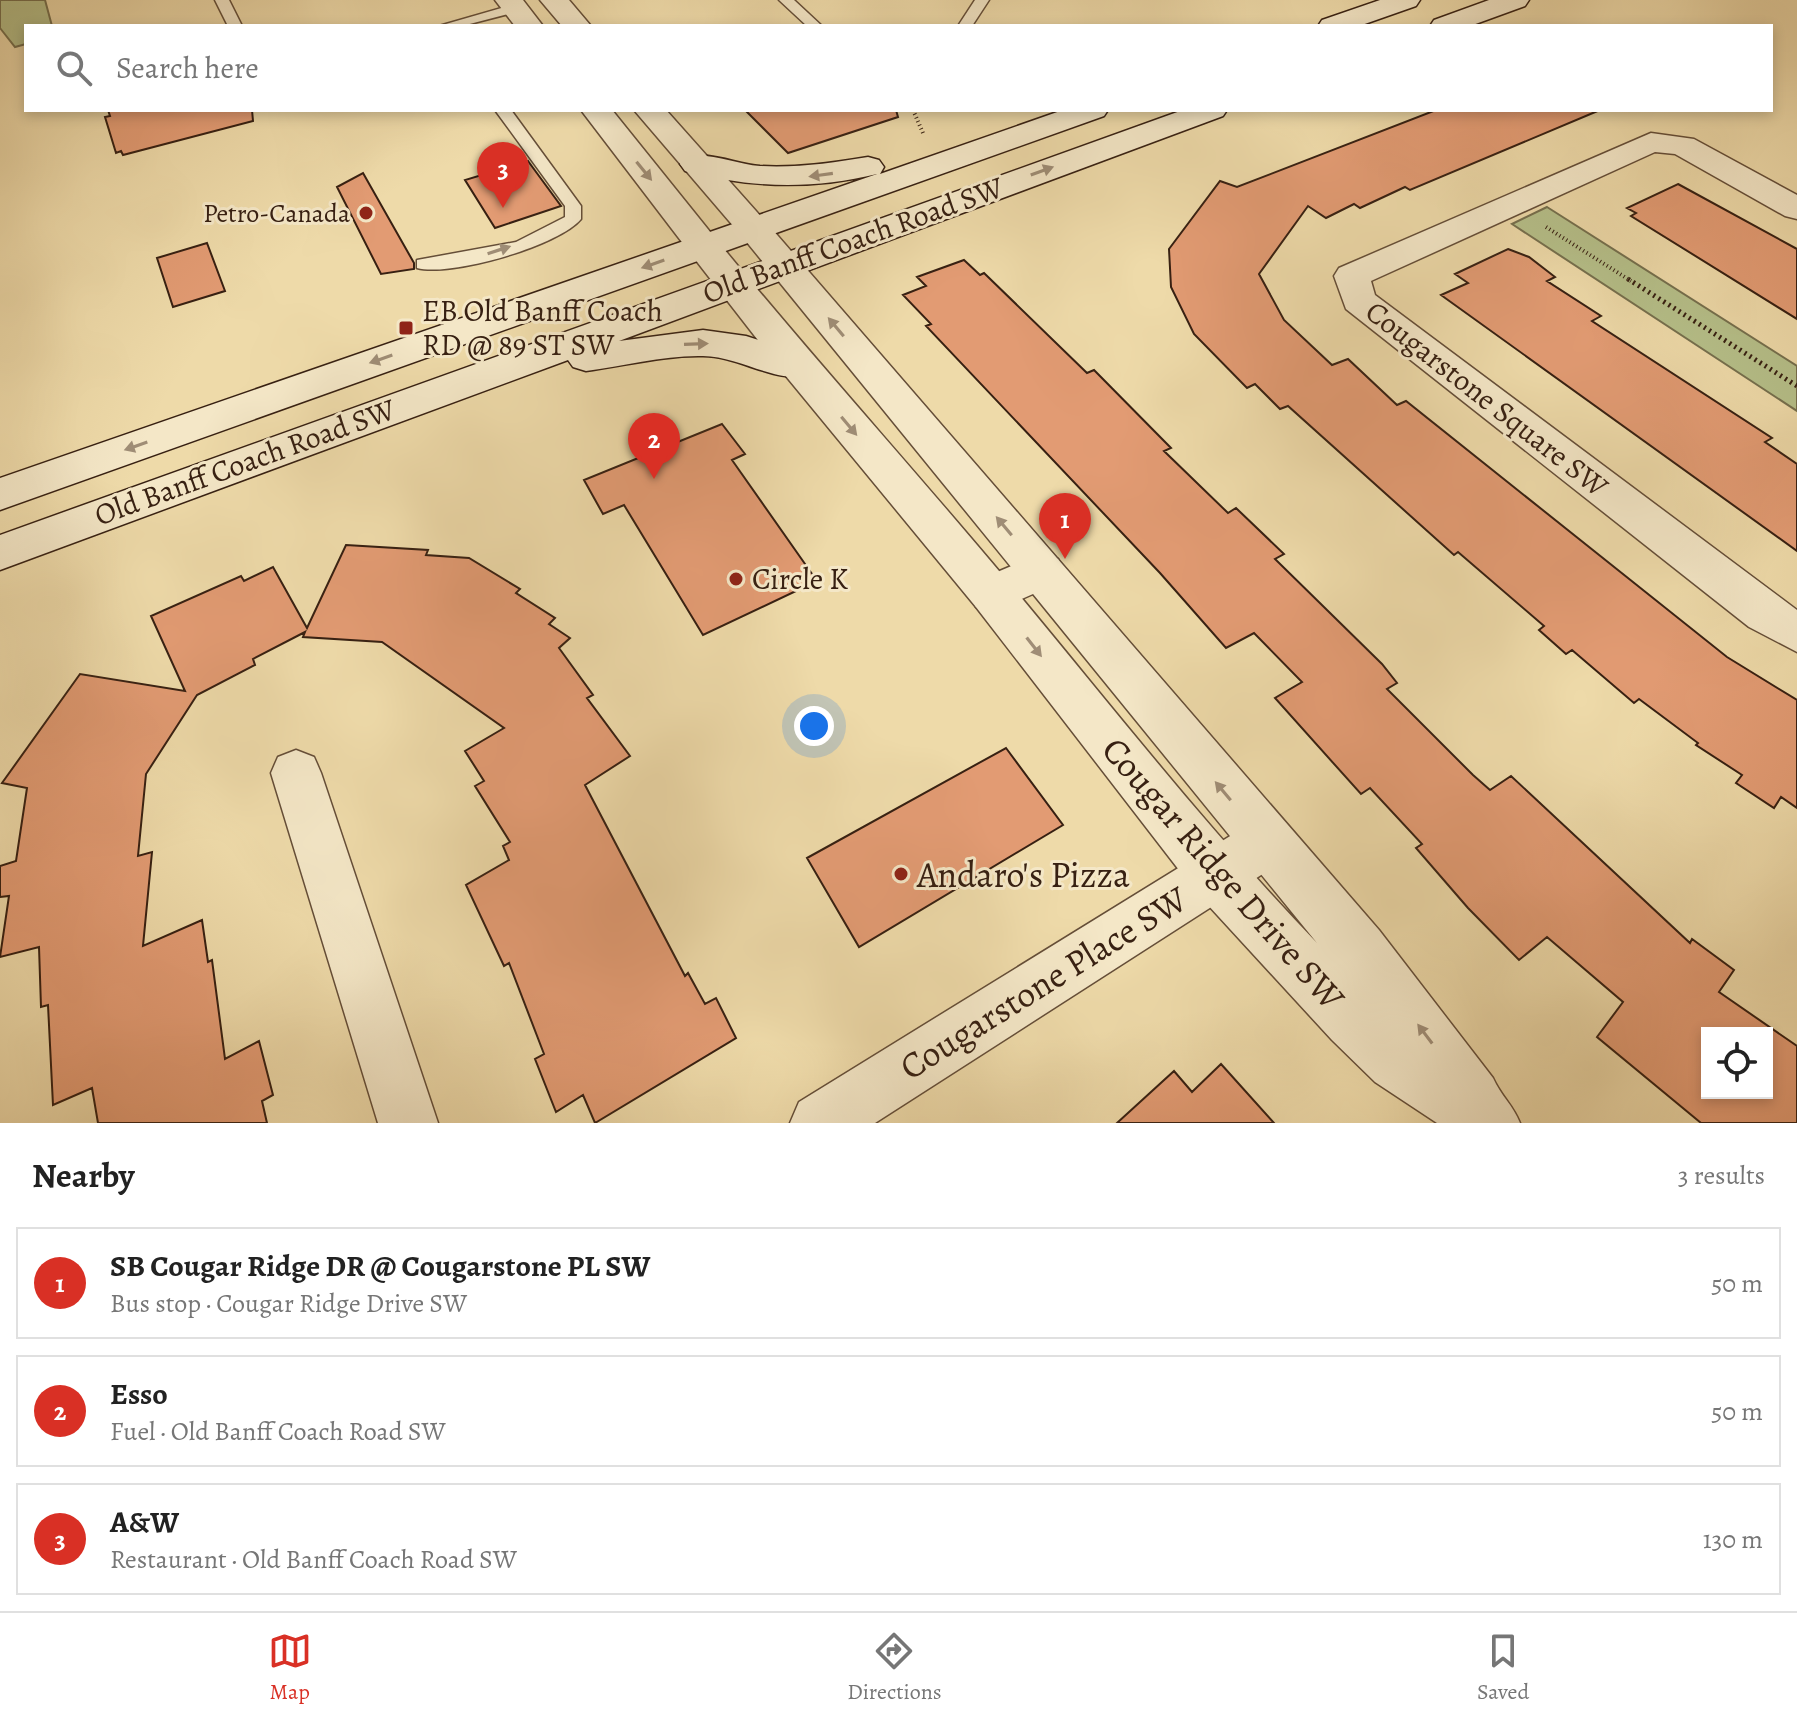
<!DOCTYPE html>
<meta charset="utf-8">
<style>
body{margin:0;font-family:Alegreya,serif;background:#f2f2f2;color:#222}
.controls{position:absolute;right:24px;bottom:24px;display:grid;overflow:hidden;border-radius:0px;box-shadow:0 4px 12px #0003}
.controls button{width:72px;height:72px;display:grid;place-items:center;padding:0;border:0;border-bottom:2px solid #e0e0e0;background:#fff;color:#222;font:40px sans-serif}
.you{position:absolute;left:814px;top:726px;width:28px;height:28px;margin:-20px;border:6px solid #fff;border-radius:50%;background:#1a73e8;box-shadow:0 0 0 12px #1a73e833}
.badge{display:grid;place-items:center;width:52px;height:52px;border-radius:50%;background:#d93025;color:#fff;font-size:26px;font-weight:700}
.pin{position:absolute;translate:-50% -66px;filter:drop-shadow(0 2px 4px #0008)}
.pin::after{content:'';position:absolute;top:42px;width:28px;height:24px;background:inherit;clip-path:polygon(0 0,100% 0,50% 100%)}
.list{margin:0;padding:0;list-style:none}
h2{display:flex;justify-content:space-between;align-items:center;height:104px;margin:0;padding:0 32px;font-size:34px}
h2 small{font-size:26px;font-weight:400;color:#767676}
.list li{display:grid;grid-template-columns:52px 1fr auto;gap:24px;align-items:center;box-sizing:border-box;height:112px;margin:0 16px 16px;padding:0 16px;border:2px solid #e0e0e0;border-radius:0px}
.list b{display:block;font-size:30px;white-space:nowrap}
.list p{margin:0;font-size:26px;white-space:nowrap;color:#767676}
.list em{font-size:26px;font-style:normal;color:#767676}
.icon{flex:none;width:44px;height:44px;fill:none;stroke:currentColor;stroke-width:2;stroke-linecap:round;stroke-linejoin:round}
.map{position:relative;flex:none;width:1797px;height:1123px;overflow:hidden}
.search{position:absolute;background:#fff;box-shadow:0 4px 12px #0003;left:24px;right:24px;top:24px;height:88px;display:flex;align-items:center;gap:20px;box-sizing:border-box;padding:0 28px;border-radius:0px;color:#767676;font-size:30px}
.sheet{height:488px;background:#fff}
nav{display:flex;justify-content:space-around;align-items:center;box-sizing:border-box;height:112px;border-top:2px solid #e0e0e0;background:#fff;font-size:22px;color:#767676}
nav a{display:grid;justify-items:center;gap:4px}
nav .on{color:#d93025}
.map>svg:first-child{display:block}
.green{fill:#b6c08a;stroke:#76704e;stroke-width:2}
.building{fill:#e29b73;stroke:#372012;stroke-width:2;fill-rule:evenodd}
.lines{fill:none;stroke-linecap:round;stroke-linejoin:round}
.service-casing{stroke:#654e38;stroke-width:3}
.minor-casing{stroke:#654e38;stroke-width:3}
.tertiary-casing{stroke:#654e38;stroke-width:3}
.secondary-casing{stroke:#372012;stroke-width:3}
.path-far1{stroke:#372012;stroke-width:4;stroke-dasharray:1 3;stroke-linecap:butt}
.path{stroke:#372012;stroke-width:5;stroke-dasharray:2 4;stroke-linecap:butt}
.service{fill:#f4e7c7;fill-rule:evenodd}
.minor{fill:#f4e7c7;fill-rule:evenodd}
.tertiary{fill:#f4e7c7;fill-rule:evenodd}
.secondary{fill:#f4e7c7;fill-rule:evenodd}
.oneway{fill:#9f8d76}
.poi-dot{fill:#8f2418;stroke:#f4e7c7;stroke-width:3}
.labels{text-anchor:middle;stroke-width:6;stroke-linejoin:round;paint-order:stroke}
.far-poi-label{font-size:26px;fill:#372012;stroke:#f4e7c7;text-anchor:end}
.street-label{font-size:30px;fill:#372012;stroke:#f4e7c7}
.poi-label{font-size:30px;fill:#372012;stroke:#f4e7c7;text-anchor:start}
.near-street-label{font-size:36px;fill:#372012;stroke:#f4e7c7}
.near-poi-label{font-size:36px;fill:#372012;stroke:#f4e7c7;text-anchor:start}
</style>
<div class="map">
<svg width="1797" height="1123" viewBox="0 0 1797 1123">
<rect width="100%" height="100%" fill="#eedaa9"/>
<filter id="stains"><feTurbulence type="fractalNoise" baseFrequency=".0025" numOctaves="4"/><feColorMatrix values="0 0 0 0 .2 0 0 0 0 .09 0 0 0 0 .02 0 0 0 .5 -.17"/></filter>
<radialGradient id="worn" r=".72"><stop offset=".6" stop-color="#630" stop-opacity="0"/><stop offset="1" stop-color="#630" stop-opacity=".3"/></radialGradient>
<!-- green -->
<path class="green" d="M 0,0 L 45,0 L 52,26 L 26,26 L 26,44 L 15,47 L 0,28 Z
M 1547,207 L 1797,366 L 1797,411 L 1512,224 Z"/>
<!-- building -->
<path class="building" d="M 108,110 L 252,110 L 253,121 L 123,155 L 121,151 L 116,153 L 105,117 L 110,116 Z
M 745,110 L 896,110 L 898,117 L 788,153 Z
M 1436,110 L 1600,110 L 1410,190 L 1405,187 L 1360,208 L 1354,204 L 1326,218 L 1308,206 L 1259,274 L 1284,320 L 1332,365 L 1348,359 L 1397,405 L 1406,401 L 1727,657 L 1797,700 L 1797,808 L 1781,797 L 1774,808 L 1736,783 L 1742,775 L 1696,745 L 1698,743 L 1639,699 L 1634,703 L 1572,650 L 1566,654 L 1539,630 L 1544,626 L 1458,552 L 1454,555 L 1288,406 L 1280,409 L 1255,384 L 1247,388 L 1194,334 L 1171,287 L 1169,249 L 1220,181 L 1237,187 Z
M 528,161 L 561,206 L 495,228 L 465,180 Z
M 363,173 L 414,263 L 414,269 L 381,274 L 337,187 Z
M 1678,184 L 1797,249 L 1797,319 L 1631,216 L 1636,213 L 1627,208 Z
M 207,243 L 225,291 L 173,307 L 157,258 Z
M 1508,249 L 1529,257 L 1555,277 L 1547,281 L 1601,316 L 1592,321 L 1772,438 L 1765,442 L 1797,464 L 1797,551 L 1441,295 L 1468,283 L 1455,274 Z
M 964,260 L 980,275 L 984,273 L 1087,373 L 1094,370 L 1171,448 L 1164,451 L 1228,513 L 1236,508 L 1284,554 L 1275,559 L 1382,664 L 1397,683 L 1387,689 L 1473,775 L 1490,790 L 1511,776 L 1690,943 L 1692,939 L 1734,970 L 1719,992 L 1797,1046 L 1797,1123 L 1701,1123 L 1597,1037 L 1623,1002 L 1547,937 L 1519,960 L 1468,908 L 1416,848 L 1422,844 L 1370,788 L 1361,794 L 1275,698 L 1302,682 L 1254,633 L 1226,648 L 1160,573 L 926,326 L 931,324 L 903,295 L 926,286 L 917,277 ZM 1707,1033 L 1767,1033 L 1767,1093 L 1707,1093 Z
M 722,424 L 745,454 L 732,460 L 817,581 L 703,635 L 624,505 L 603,514 L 584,480 Z
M 346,545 L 428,550 L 426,555 L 469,558 L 520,589 L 516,593 L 555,618 L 549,624 L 570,638 L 559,648 L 593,695 L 587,698 L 630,756 L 585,785 L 685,976 L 688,973 L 705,1004 L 716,998 L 736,1038 L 595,1123 L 583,1095 L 556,1112 L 535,1059 L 544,1054 L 509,963 L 504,966 L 466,885 L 509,860 L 503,846 L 510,842 L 475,786 L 484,781 L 465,751 L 504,728 L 382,642 L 303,637 L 305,632 L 253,659 L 255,665 L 197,695 L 146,774 L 138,856 L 152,852 L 143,946 L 202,920 L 208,962 L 212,960 L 225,1059 L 259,1041 L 273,1095 L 262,1101 L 267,1123 L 98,1123 L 92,1088 L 53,1105 L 48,1005 L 41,1007 L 39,947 L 0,957 L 9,896 L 0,897 L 0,866 L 16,861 L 27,788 L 2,783 L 80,674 L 185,691 L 151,616 L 241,576 L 244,581 L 273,567 L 307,628 Z
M 1006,748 L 1063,825 L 859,947 L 807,858 Z
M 1221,1064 L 1274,1123 L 1117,1123 L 1174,1071 L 1192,1092 Z"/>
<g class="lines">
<!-- service casing -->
<g class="service-casing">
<path id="service" d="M 215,0 L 229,0 L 242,26 L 228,26 Z
M 779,0 L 794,0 L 822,26 L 807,26 Z
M 975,0 L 989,0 L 972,26 L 958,26 Z
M 515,4 L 522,8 L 520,11 L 462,26 L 439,26 Z
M 495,110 L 511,110 L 581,206 L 581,219 C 559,246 450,277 417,268 L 417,260 L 516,242 L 565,217 L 565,206 Z"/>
</g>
<!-- minor casing -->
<g class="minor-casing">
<path id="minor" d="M 495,0 L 523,0 L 543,26 L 515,26 Z
M 540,0 L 569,0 L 591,26 L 562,26 Z
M 581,110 L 612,110 L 715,238 L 720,246 L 715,254 L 703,257 L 691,254 Z
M 634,110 L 666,110 L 765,221 L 770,228 L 765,235 L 753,238 L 741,235 Z
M 1651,133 L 1694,139 L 1797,195 L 1797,219 L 1785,216 L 1675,154 L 1655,152 L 1371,281 L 1375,295 L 1797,610 L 1797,652 L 1749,627 L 1346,309 L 1334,276 L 1339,268 Z
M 1042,553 L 1058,559 L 1064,571 L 1058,583 L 992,612 L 976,607 L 970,594 L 976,581 Z
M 296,750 L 314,757 L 321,773 L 438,1123 L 378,1123 L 271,773 L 278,757 Z
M 1267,817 L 1286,825 L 1293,842 L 1286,859 L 875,1123 L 790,1123 L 799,1102 L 1248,825 Z"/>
</g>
<!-- tertiary casing -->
<g class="tertiary-casing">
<path id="tertiary" d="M 753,218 L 765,221 L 1379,930 L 1493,1078 C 1501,1096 1513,1105 1520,1123 L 1437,1123 L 1375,1082 L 1332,1040 L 1196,892 L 976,607 L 785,375 L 691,254 L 686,246 L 691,238 L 703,235 L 715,238 C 811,356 913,468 1010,584 C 1111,705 1207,829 1317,943 L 741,235 L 736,228 L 741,221 Z"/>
</g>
<!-- secondary casing -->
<g class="secondary-casing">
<path id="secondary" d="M 1380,0 L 1420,0 L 1416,6 L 1359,26 L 1318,26 L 1322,20 Z
M 1489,0 L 1529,0 L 1525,6 L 1470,26 L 1430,26 L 1434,20 Z
M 1063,110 L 1108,110 L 1104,116 L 0,510 L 0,478 L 877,174 C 812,190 749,188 685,171 L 680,164 L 685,157 C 708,151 736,164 760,166 C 796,168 832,163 868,157 L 879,160 L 884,167 L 880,174 Z
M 1183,110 L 1227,110 L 1223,116 L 619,341 L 703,330 L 746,336 L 811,357 L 817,366 L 811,375 C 778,385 739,356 703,356 C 665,355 624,366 586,371 L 573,367 L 568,360 L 0,570 L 0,535 Z"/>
</g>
<!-- path-far1 -->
<path class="path-far1" d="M 913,110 L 923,133
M 1546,227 L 1631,281"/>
<!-- path -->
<path class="path" d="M 1628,279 L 1797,386"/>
<!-- service -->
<use href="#service" class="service"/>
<!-- minor -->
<use href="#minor" class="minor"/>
<!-- tertiary -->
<use href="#tertiary" class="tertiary"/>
<!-- secondary -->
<use href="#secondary" class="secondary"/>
</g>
<!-- one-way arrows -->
<defs><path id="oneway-solid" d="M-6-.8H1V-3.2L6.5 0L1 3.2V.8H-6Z" transform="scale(2)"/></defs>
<g class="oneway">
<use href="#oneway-solid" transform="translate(644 171) rotate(51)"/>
<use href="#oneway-solid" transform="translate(1042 171) rotate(-20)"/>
<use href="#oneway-solid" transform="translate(821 175) rotate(172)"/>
<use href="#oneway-solid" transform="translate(499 250) rotate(-18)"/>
<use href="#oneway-solid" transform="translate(653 264) rotate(161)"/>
<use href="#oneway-solid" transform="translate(836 327) rotate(-130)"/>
<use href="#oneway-solid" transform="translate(696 344) rotate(-2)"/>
<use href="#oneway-solid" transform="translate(381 359) rotate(161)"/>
<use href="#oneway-solid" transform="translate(849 426) rotate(50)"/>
<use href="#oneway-solid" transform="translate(136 446) rotate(161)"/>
<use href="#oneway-solid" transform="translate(1004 526) rotate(-130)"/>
<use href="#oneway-solid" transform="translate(1034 647) rotate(52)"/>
<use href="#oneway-solid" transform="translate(1223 791) rotate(-130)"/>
<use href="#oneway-solid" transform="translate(1425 1034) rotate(-127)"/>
</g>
<!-- markers -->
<g class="poi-dot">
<circle cx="366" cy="213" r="8"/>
<rect x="398" y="320" width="16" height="16" rx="4"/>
<circle cx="736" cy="579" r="8"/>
<circle cx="901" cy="874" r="8"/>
</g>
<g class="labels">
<!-- far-poi labels -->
<g class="far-poi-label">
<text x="350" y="222">Petro-Canada</text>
</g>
<!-- street labels -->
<g class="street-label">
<text transform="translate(853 240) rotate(-20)" y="10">Old Banff Coach Road SW</text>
<text transform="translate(1487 399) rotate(38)" y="10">Cougarstone Square SW</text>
<text transform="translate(245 462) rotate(-20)" y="10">Old Banff Coach Road SW</text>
</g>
<!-- poi labels -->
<g class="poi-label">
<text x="422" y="321">EB Old Banff Coach<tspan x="422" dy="34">RD @ 89 ST SW</tspan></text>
<text x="752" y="589">Circle K</text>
</g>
<!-- near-street labels -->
<g class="near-street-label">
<text transform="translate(1224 873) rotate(49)" y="13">Cougar Ridge Drive SW</text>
<text transform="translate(1043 982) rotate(-32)" y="13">Cougarstone Place SW</text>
</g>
<!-- near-poi labels -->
<g class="near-poi-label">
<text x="917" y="887">Andaro's Pizza</text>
</g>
</g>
<rect width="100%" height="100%" filter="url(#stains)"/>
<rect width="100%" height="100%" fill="url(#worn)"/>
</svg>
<div class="controls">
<button><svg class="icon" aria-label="locate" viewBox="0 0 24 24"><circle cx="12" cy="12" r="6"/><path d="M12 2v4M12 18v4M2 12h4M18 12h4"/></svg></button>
</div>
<div class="you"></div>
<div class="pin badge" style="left:1065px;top:559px">1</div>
<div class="pin badge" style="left:654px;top:479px">2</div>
<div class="pin badge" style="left:503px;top:208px">3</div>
<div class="search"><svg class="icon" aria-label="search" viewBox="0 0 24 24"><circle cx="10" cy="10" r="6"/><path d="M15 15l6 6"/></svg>Search here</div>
</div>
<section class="sheet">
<h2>Nearby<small>3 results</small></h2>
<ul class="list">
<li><span class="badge">1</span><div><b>SB Cougar Ridge DR @ Cougarstone PL SW</b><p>Bus stop · Cougar Ridge Drive SW</p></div><em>50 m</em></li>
<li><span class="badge">2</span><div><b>Esso</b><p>Fuel · Old Banff Coach Road SW</p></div><em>50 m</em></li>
<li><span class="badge">3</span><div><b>A&amp;W</b><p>Restaurant · Old Banff Coach Road SW</p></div><em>130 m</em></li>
</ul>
</section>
<nav>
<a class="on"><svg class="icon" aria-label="map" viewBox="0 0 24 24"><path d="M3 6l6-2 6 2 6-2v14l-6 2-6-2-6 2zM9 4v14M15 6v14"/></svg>Map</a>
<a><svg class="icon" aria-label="directions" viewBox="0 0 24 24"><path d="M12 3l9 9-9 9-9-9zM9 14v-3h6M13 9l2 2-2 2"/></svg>Directions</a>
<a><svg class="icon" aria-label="saved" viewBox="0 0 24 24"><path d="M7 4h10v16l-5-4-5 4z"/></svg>Saved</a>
</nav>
